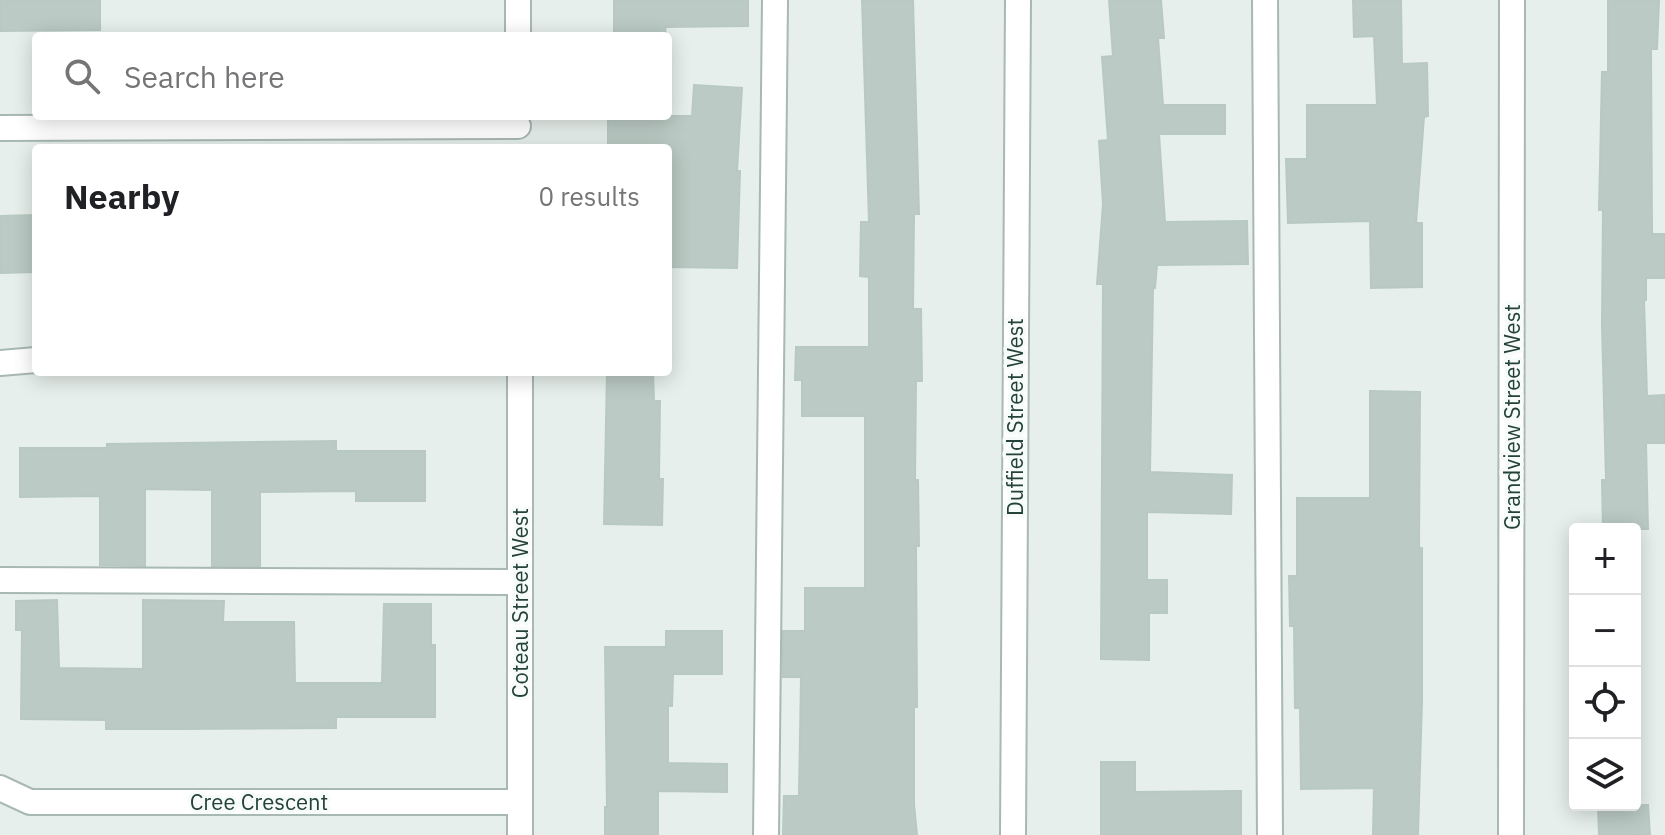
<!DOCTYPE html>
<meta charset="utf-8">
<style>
body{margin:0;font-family:"IBM Plex Sans",sans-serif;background:#f2f2f2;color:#202124}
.controls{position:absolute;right:24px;bottom:24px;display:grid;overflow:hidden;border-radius:8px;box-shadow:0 4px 20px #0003}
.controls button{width:72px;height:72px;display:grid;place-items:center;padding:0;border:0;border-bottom:2px solid #e0e0e0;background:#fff;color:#202124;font:40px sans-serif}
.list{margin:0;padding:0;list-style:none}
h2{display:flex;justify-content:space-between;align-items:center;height:104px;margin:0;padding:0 32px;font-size:34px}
h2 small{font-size:26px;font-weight:400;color:#757577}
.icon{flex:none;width:44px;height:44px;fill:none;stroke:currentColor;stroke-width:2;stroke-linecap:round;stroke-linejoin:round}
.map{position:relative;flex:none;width:1665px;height:835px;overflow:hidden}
.search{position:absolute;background:#fff;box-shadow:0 4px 20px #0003;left:32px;top:32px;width:640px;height:88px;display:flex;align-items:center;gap:20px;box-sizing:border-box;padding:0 28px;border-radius:8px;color:#757577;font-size:30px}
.panel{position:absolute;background:#fff;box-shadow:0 4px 20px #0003;left:32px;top:144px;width:640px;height:232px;border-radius:8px}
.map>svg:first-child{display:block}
.building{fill:#bbcac4;stroke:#b8c9c2;stroke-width:2}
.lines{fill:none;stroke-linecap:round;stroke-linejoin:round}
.minor-casing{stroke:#a8b8b2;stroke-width:28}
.minor{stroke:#fff;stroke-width:24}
.labels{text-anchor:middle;stroke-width:7;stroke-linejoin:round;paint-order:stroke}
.street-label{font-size:22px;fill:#24423a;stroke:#f7fbf9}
</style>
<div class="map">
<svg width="1665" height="835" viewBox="0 0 1665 835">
<rect width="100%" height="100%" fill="#e6efeb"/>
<!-- building -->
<path class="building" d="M 0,0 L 100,0 L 100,30 L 0,31 Z
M 614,0 L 748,0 L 748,26 L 665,27 L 666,36 L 614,36 Z
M 862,0 L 913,0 L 919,214 L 914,214 L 913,309 L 921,309 L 922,381 L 916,381 L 915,480 L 918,480 L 919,546 L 916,546 L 917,707 L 914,707 L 914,804 L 917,835 L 783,835 L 784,796 L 799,796 L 801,677 L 783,677 L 783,631 L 805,631 L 805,588 L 865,588 L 865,416 L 802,416 L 802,380 L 795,380 L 796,347 L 869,347 L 869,277 L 860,276 L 861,222 L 869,222 Z
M 1109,0 L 1161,0 L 1164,38 L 1158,38 L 1163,105 L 1225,105 L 1225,134 L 1159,134 L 1165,222 L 1247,221 L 1248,264 L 1157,265 L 1155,288 L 1153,287 L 1150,472 L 1232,475 L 1231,514 L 1147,512 L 1147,580 L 1167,580 L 1167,613 L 1149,613 L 1149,660 L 1101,659 L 1103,284 L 1097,284 L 1103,204 L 1099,141 L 1108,140 L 1102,57 L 1113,56 Z
M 1353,0 L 1401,0 L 1402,64 L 1427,63 L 1428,116 L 1424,117 L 1416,223 L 1422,223 L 1422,287 L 1371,288 L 1370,221 L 1288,223 L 1286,159 L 1307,159 L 1307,105 L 1377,105 L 1374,36 L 1354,37 Z
M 1608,0 L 1659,0 L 1657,49 L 1651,49 L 1652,234 L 1665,234 L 1665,278 L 1646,278 L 1646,300 L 1644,300 L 1647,396 L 1664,395 L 1665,443 L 1646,443 L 1648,529 L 1603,529 L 1602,480 L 1606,480 L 1602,325 L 1603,210 L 1599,210 L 1602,72 L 1608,72 Z
M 694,85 L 742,88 L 737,171 L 740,171 L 737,268 L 668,267 L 668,148 L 608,148 L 608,116 L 692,116 Z
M 36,215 L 36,272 L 0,273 L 0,216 Z
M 607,372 L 653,372 L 654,401 L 660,401 L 659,479 L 663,479 L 662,525 L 604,524 Z
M 1370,391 L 1420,392 L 1419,548 L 1422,548 L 1422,701 L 1418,835 L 1373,835 L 1374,788 L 1301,789 L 1300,708 L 1295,708 L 1294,626 L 1290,626 L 1289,576 L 1297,576 L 1297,498 L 1370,498 Z
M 336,441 L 336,451 L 425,451 L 425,501 L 356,501 L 356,491 L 260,492 L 260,566 L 212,566 L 212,490 L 145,489 L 145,566 L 100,565 L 100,496 L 20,497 L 20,448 L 107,448 L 107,444 Z
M 57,600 L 59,668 L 143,669 L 143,600 L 224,601 L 223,622 L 294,622 L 295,683 L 382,683 L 384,604 L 431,604 L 431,645 L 435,645 L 435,717 L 336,717 L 336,728 L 176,729 L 106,729 L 106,720 L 21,719 L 22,630 L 16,630 L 16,601 Z
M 666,631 L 722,631 L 722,674 L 673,674 L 672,706 L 668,706 L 668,763 L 727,764 L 727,792 L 658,791 L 658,835 L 605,835 L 605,807 L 607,807 L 605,647 L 666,647 Z
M 1101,762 L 1135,762 L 1135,792 L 1241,791 L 1241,835 L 1101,835 Z
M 1646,805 L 1648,805 L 1650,835 L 1599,835 L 1598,807 Z"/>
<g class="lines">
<!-- minor casing -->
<g class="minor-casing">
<path id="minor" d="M 1265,0 L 1270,835
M 518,36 L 518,0
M 0,128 L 518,126
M 0,363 L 36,360
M 0,580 L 520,582
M 0,788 L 30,802 L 520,802
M 520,835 L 520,372
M 766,835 L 775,0
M 1013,835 L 1018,0
M 1511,835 L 1512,0"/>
</g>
<!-- minor -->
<use href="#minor" class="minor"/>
</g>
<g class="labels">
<!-- street labels -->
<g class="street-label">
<text transform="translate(1015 417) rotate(-90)" y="8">Duffield Street West</text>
<text transform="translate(1512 417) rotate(-90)" y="8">Grandview Street West</text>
<text transform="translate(520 603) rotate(-90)" y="8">Coteau Street West</text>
<text x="259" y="810">Cree Crescent</text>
</g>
</g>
</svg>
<div class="controls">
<button>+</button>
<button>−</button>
<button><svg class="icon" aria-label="locate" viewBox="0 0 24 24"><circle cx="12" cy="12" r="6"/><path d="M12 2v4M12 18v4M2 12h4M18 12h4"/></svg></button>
<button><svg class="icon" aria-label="layers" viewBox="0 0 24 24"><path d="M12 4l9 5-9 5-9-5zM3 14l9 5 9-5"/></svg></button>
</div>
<div class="search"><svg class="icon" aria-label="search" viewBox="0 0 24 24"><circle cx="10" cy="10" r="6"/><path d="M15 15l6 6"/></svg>Search here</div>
<section class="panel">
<h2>Nearby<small>0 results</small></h2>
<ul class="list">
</ul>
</section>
</div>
